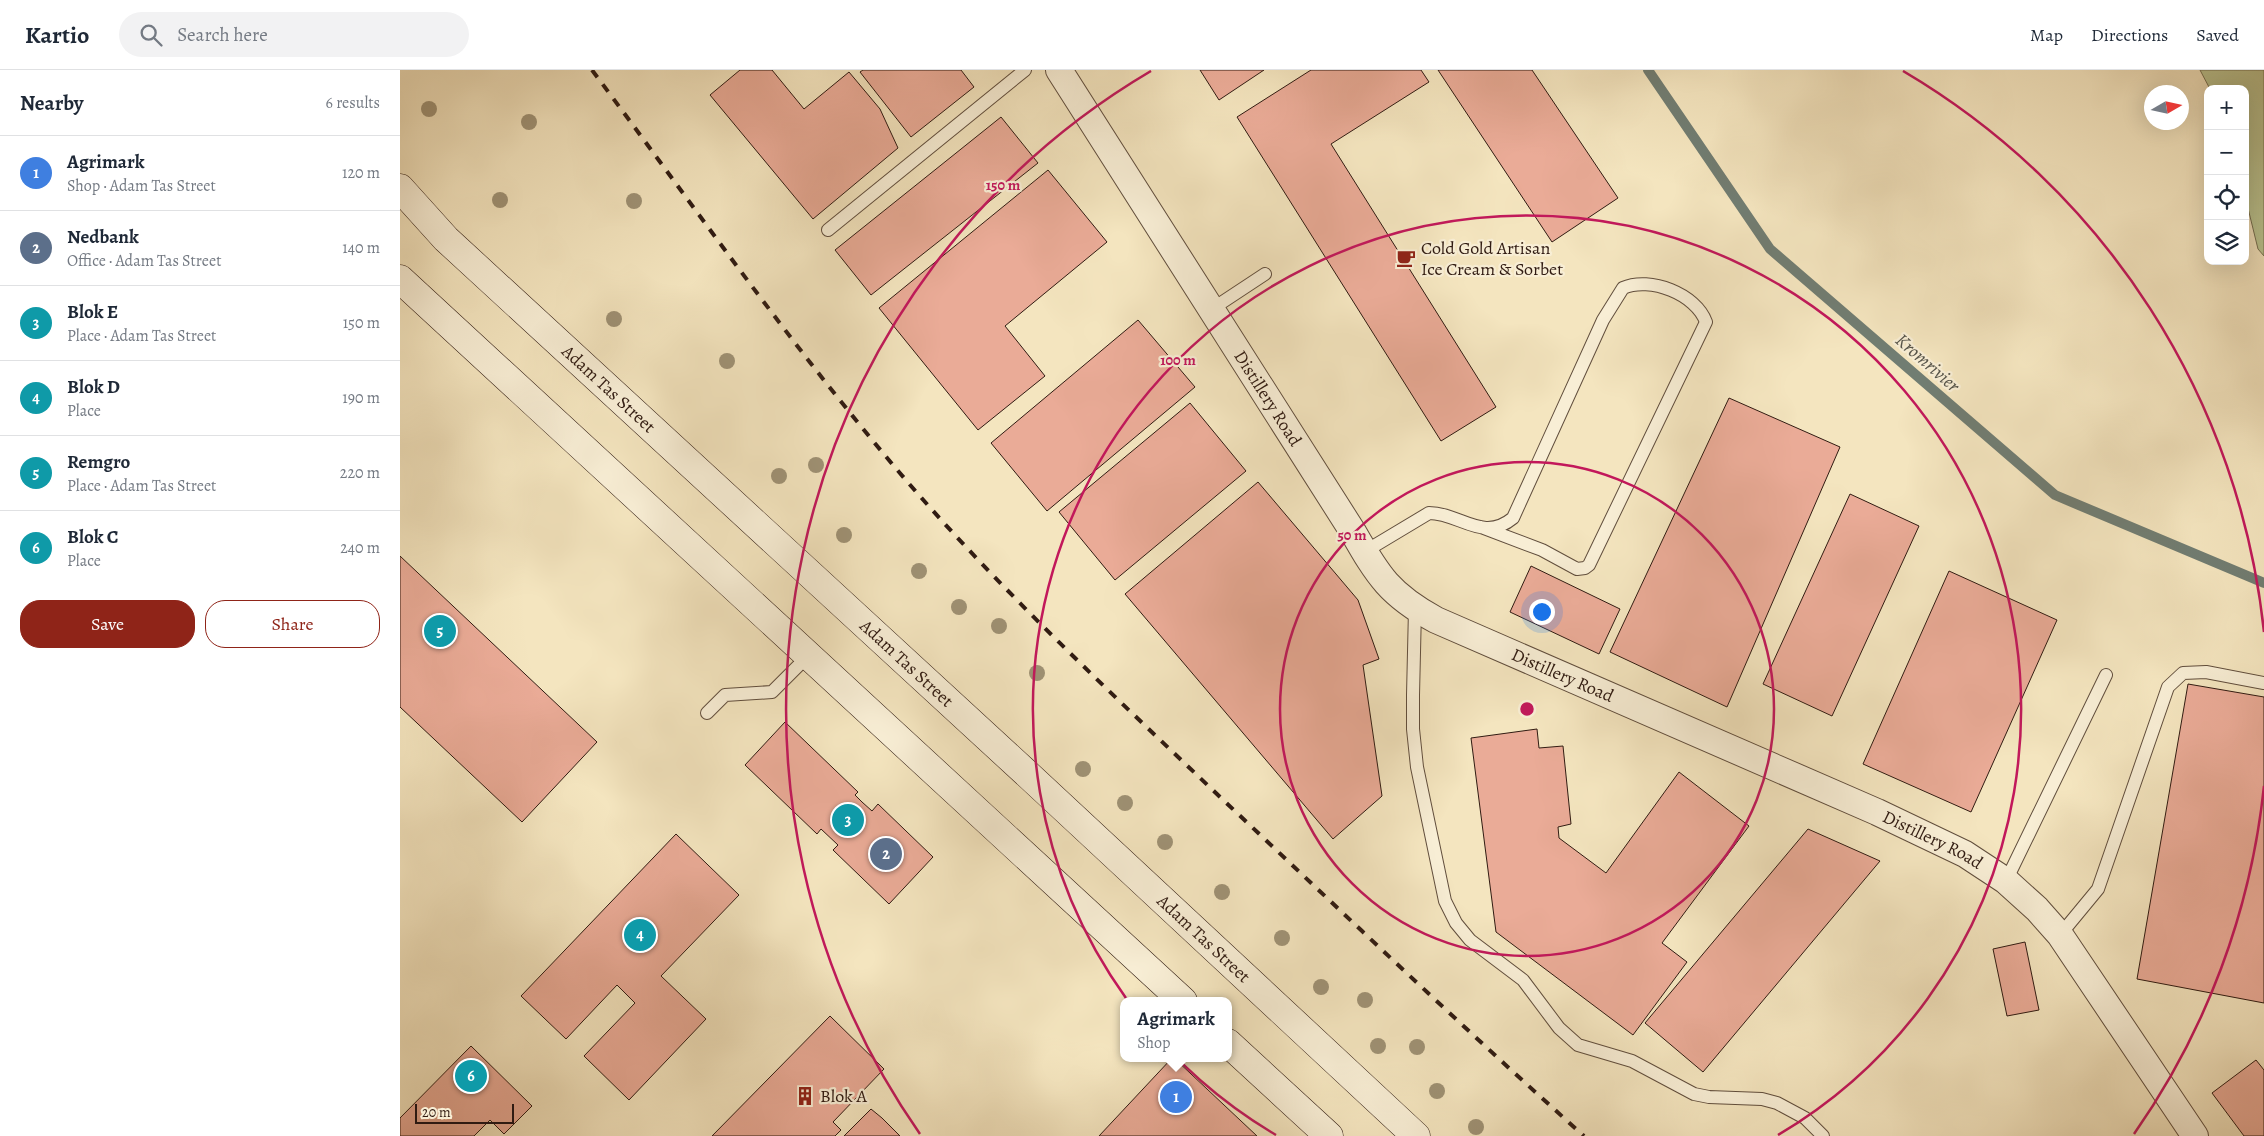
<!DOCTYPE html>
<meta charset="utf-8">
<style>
body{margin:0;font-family:Alegreya,serif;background:#f2f2f3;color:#1f2937}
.controls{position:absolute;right:15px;top:15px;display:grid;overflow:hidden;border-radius:10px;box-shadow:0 5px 20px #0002}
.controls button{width:45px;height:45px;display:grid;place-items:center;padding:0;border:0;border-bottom:1px solid #e0e1e3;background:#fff;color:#1f2937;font:25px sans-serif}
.compass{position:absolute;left:1744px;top:15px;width:45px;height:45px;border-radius:50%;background:#fff;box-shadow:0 5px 20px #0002;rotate:81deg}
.scale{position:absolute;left:15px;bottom:12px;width:99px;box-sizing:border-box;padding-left:5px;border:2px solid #301b12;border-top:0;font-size:14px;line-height:18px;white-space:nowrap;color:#301b12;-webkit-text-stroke:4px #f8eed5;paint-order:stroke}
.you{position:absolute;left:1141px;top:541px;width:18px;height:18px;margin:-12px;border:4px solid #fff;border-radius:50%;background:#1a73e8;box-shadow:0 0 0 8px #1a73e833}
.badge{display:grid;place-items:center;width:32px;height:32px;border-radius:50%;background:#8f2418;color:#fff;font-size:16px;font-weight:700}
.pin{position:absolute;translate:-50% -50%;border:2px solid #fff;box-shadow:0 1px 5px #0006}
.popup{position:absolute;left:720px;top:927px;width:112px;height:65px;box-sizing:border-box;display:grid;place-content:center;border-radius:10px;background:#fff;filter:drop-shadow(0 1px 4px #0005);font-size:16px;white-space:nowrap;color:#747a83}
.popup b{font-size:19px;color:#1f2937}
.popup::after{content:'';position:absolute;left:50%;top:100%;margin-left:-10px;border:10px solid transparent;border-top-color:#fff}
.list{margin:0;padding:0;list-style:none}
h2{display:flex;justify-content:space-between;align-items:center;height:65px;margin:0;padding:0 20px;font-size:21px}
h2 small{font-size:16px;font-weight:400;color:#747a83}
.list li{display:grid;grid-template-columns:32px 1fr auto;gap:15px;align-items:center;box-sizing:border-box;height:75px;padding:0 20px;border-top:1px solid #e0e1e3}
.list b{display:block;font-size:19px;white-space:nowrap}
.list p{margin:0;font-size:16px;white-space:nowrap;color:#747a83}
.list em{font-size:16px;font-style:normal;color:#747a83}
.actions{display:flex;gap:10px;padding:15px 20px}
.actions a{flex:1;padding:11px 0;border:1px solid #8f2418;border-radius:20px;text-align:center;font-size:18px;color:#8f2418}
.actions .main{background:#8f2418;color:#fff}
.icon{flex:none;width:28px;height:28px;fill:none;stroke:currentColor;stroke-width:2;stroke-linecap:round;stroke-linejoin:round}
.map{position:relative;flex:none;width:1864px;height:1066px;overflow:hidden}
header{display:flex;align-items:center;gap:30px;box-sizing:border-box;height:70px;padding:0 25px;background:#fff;border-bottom:1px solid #e0e1e3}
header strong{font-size:24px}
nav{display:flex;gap:28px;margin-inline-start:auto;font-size:18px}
.search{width:350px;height:45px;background:#f2f2f3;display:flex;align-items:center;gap:12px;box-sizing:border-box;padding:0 18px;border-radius:28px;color:#747a83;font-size:19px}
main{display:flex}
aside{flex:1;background:#fff}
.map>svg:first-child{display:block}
.green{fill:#bbc592;stroke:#767052}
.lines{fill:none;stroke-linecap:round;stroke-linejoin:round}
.stream{stroke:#717d72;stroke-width:10}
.building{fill:#eaab97;stroke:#301b12}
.lane-casing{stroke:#614e3d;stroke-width:14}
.street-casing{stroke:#614e3d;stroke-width:28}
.secondary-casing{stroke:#301b12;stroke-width:29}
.lane{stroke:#f8eed5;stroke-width:12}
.street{stroke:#f8eed5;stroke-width:26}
.secondary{stroke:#f8eed5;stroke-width:28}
.rail{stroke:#301b12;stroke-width:4;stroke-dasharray:9 9;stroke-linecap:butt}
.tree{fill:#9f9275}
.ring{fill:none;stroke:#c2185b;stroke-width:2.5}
.labels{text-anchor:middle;stroke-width:4.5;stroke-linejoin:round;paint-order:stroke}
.poi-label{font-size:18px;fill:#301b12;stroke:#f8eed5;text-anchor:start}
.street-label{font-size:18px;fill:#301b12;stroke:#f8eed5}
.water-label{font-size:19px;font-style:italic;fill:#56544a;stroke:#f8eed5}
.centre{fill:#c2185b;stroke:#f8eed5;stroke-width:2.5}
.ring-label{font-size:15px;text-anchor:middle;font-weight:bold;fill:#c2185b;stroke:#f8eed5;stroke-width:4.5;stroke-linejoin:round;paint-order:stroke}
</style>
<header>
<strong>Kartio</strong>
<div class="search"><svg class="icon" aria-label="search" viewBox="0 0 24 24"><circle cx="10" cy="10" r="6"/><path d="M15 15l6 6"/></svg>Search here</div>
<nav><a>Map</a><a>Directions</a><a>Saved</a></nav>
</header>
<main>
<aside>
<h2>Nearby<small>6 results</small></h2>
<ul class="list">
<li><span class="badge" style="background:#3f7fe0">1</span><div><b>Agrimark</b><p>Shop · Adam Tas Street</p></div><em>120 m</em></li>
<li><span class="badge" style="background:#5c6f8a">2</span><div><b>Nedbank</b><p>Office · Adam Tas Street</p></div><em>140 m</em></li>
<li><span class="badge" style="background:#0f9aa8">3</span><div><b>Blok E</b><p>Place · Adam Tas Street</p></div><em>150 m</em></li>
<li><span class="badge" style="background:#0f9aa8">4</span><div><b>Blok D</b><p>Place</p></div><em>190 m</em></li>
<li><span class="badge" style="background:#0f9aa8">5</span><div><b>Remgro</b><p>Place · Adam Tas Street</p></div><em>220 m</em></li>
<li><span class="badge" style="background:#0f9aa8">6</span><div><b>Blok C</b><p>Place</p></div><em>240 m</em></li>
</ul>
<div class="actions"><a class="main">Save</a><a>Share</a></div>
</aside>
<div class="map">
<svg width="1864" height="1066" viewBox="0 0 1864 1066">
<rect width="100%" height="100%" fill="#f4e5bf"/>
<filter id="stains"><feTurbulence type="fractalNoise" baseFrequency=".004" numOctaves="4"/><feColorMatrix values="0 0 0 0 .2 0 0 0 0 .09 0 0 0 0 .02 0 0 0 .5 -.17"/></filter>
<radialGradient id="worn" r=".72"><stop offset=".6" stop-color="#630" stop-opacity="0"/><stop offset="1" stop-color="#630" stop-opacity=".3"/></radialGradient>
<!-- green -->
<path class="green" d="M 1800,0 L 1864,0 L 1864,186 L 1858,179 L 1845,126 L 1845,19 L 1810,19 Z"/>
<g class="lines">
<!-- stream -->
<path class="stream" d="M 1248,0 L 1370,179 L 1655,425 L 1864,513"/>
</g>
<!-- building -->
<path class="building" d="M 340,0 L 372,0 L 404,39 L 449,2 L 480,39 L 498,78 L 413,149 L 310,25 Z
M 463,0 L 561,0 L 574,17 L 511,67 L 460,2 Z
M 800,0 L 864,0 L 819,30 Z
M 911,0 L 1021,0 L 1029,12 L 931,74 L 1096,337 L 1041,371 L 837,47 Z
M 1038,0 L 1132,0 L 1218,128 L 1152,172 Z
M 601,47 L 638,93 L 471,225 L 435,180 Z
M 648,100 L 707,172 L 605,256 L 645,306 L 578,360 L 479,238 Z
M 738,250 L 795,317 L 647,441 L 591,373 Z
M 1329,328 L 1440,377 L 1327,637 L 1210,582 Z
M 790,333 L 846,401 L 715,510 L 659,442 Z
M 858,412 L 958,530 L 979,589 L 963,595 L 982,726 L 933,769 L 725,524 Z
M 1450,424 L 1519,456 L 1432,646 L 1363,614 Z
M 0,486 L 197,672 L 122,752 L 0,637 Z
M 1131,496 L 1220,539 L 1199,584 L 1110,542 Z
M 1549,501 L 1657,550 L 1571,742 L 1463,694 Z
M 1788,614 L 1864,627 L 1864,933 L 1737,909 Z
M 385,652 L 458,722 L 455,725 L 462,732 L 472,741 L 478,734 L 533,787 L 489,834 L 433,780 L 438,775 L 421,759 L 417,764 L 345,695 Z
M 1137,659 L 1139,678 L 1163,676 L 1171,754 L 1158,757 L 1159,768 L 1206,803 L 1279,702 L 1349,756 L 1262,873 L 1287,892 L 1233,965 L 1096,862 L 1071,668 Z
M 1408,759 L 1480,791 L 1303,1002 L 1245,953 Z
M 276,764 L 339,825 L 261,906 L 306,949 L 229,1030 L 184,986 L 235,933 L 217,915 L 166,969 L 121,926 Z
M 1625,872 L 1639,940 L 1607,946 L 1593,879 Z
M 430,946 L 484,999 L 433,1052 L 441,1060 L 435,1066 L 312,1066 Z
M 71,976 L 132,1036 L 104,1064 L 90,1050 L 74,1066 L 0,1066 L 0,1048 Z
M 772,988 L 774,988 L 857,1066 L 699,1066 Z
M 1856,990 L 1864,1000 L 1864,1066 L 1844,1066 L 1812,1023 Z
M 471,1039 L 482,1048 L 500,1066 L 444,1066 Z"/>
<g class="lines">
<!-- lane casing -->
<g class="lane-casing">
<path id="lane" d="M 428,160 L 625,0
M 812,239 L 865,204
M 964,482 L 1029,443 C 1060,443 1083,473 1113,448 L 1203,250 L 1223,218 C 1250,206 1296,224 1306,252 L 1189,495 L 1185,498 L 1177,499 L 1142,480 L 1081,457
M 1015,539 L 1013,625 L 1013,659 L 1017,697 L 1045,831 L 1056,853 L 1070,870 L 1123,910 L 1159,958 L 1178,975 L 1232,991 L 1294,1024 L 1309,1027 L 1362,1029 L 1377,1033 L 1405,1048 L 1423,1066
M 307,643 L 325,625 L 372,622 L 409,585
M 1606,811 L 1706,605
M 1660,865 L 1698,819 L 1768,617 L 1783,603 L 1806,602 L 1864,613"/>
</g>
<!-- street casing -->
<g class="street-casing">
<g id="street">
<path id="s1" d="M 659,0 L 953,462 C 978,506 990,525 1036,550 L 1477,742 L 1565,784 L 1606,811 L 1637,839 L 1660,865 L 1795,1066"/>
</g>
</g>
<!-- secondary casing -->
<g class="secondary-casing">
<g id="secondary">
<path id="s2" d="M 0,118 L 46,169 L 624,701 L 1016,1066"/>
<path d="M 0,209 L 783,931"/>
<path d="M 828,973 L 929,1066"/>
</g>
</g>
<!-- lane -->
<use href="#lane" class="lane"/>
<!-- street -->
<use href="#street" class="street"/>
<!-- secondary -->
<use href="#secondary" class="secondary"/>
<!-- rail -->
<path class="rail" d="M 192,0 C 293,135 390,274 499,402 C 598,518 709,621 819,726 C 940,840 1060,955 1184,1066"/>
</g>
<!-- trees -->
<g class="tree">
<circle cx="29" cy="39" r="8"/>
<circle cx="129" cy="52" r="8"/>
<circle cx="100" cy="130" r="8"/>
<circle cx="234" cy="131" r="8"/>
<circle cx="214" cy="249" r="8"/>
<circle cx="327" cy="291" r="8"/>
<circle cx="416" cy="395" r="8"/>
<circle cx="379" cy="406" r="8"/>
<circle cx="444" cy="465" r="8"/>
<circle cx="519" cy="501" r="8"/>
<circle cx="559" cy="537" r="8"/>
<circle cx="599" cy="556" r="8"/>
<circle cx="637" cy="603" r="8"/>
<circle cx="683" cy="699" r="8"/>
<circle cx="725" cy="733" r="8"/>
<circle cx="765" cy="772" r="8"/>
<circle cx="822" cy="822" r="8"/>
<circle cx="882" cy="868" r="8"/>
<circle cx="921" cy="917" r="8"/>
<circle cx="965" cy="930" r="8"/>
<circle cx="978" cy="976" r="8"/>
<circle cx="1017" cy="977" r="8"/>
<circle cx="1037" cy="1021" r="8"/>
<circle cx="1076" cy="1057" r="8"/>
</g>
<!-- distance rings -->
<g class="ring">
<circle cx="1127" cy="639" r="247"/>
<path d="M876 1065A494 494 0 1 1 1378 1065"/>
<path d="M1864 716A741 741 0 0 1 1734 1064M520 1064A741 741 0 0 1 751 1M1503 1A741 741 0 0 1 1864 562"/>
</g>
<!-- icons -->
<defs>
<g id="cafe-bare" transform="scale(1.5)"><path d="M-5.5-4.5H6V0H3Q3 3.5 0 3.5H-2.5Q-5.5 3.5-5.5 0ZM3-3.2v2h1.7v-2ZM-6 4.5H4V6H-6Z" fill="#8f2418" stroke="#f8eed5" stroke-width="2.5" paint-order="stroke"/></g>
<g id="building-bare" transform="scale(1.5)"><path d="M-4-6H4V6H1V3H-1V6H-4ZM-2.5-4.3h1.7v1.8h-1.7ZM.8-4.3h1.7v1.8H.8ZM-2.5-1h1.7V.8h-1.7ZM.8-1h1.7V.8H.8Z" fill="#8f2418" stroke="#f8eed5" stroke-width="2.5" paint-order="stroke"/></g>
</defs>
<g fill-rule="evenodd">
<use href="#cafe-bare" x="1006" y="188"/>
<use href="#building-bare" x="405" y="1026"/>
</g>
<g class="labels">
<!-- poi labels -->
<g class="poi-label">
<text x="1021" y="184">Cold Gold Artisan<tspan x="1021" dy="21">Ice Cream &amp; Sorbet</tspan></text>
<text x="420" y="1032">Blok A</text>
</g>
<!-- street labels -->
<g class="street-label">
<text dy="6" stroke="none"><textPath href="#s2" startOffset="290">Adam Tas Street</textPath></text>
<text dy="6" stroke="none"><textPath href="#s1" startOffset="389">Distillery Road</textPath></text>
<text dy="6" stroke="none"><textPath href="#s2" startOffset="695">Adam Tas Street</textPath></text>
<text dy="6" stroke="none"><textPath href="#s1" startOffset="809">Distillery Road</textPath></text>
<text dy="6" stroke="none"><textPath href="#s1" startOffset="1214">Distillery Road</textPath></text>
<text dy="6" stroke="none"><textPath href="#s2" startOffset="1100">Adam Tas Street</textPath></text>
</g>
<!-- water labels -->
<g class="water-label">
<text transform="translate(1528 292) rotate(41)" y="7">Kromrivier</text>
</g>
</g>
<circle cx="1127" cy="639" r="8" class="centre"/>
<g class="ring-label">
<text x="603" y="120">150 m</text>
<text x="778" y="295">100 m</text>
<text x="952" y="470">50 m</text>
</g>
<rect width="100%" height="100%" filter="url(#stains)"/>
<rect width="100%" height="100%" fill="url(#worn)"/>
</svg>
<div class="controls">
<button>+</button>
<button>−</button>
<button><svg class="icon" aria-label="locate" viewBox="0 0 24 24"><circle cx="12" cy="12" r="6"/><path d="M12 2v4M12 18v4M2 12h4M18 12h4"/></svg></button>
<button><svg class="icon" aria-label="layers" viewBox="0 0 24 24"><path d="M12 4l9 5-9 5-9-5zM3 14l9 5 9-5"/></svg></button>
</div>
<svg class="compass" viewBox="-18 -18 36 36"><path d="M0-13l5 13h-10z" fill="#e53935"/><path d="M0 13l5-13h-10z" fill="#747a83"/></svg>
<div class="scale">20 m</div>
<div class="you"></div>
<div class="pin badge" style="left:776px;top:1027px;background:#3f7fe0">1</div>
<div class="popup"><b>Agrimark</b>Shop</div>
<div class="pin badge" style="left:486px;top:784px;background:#5c6f8a">2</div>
<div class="pin badge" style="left:448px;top:750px;background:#0f9aa8">3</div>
<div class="pin badge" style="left:240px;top:865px;background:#0f9aa8">4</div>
<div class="pin badge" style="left:40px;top:561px;background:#0f9aa8">5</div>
<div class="pin badge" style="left:71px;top:1006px;background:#0f9aa8">6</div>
</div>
</main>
